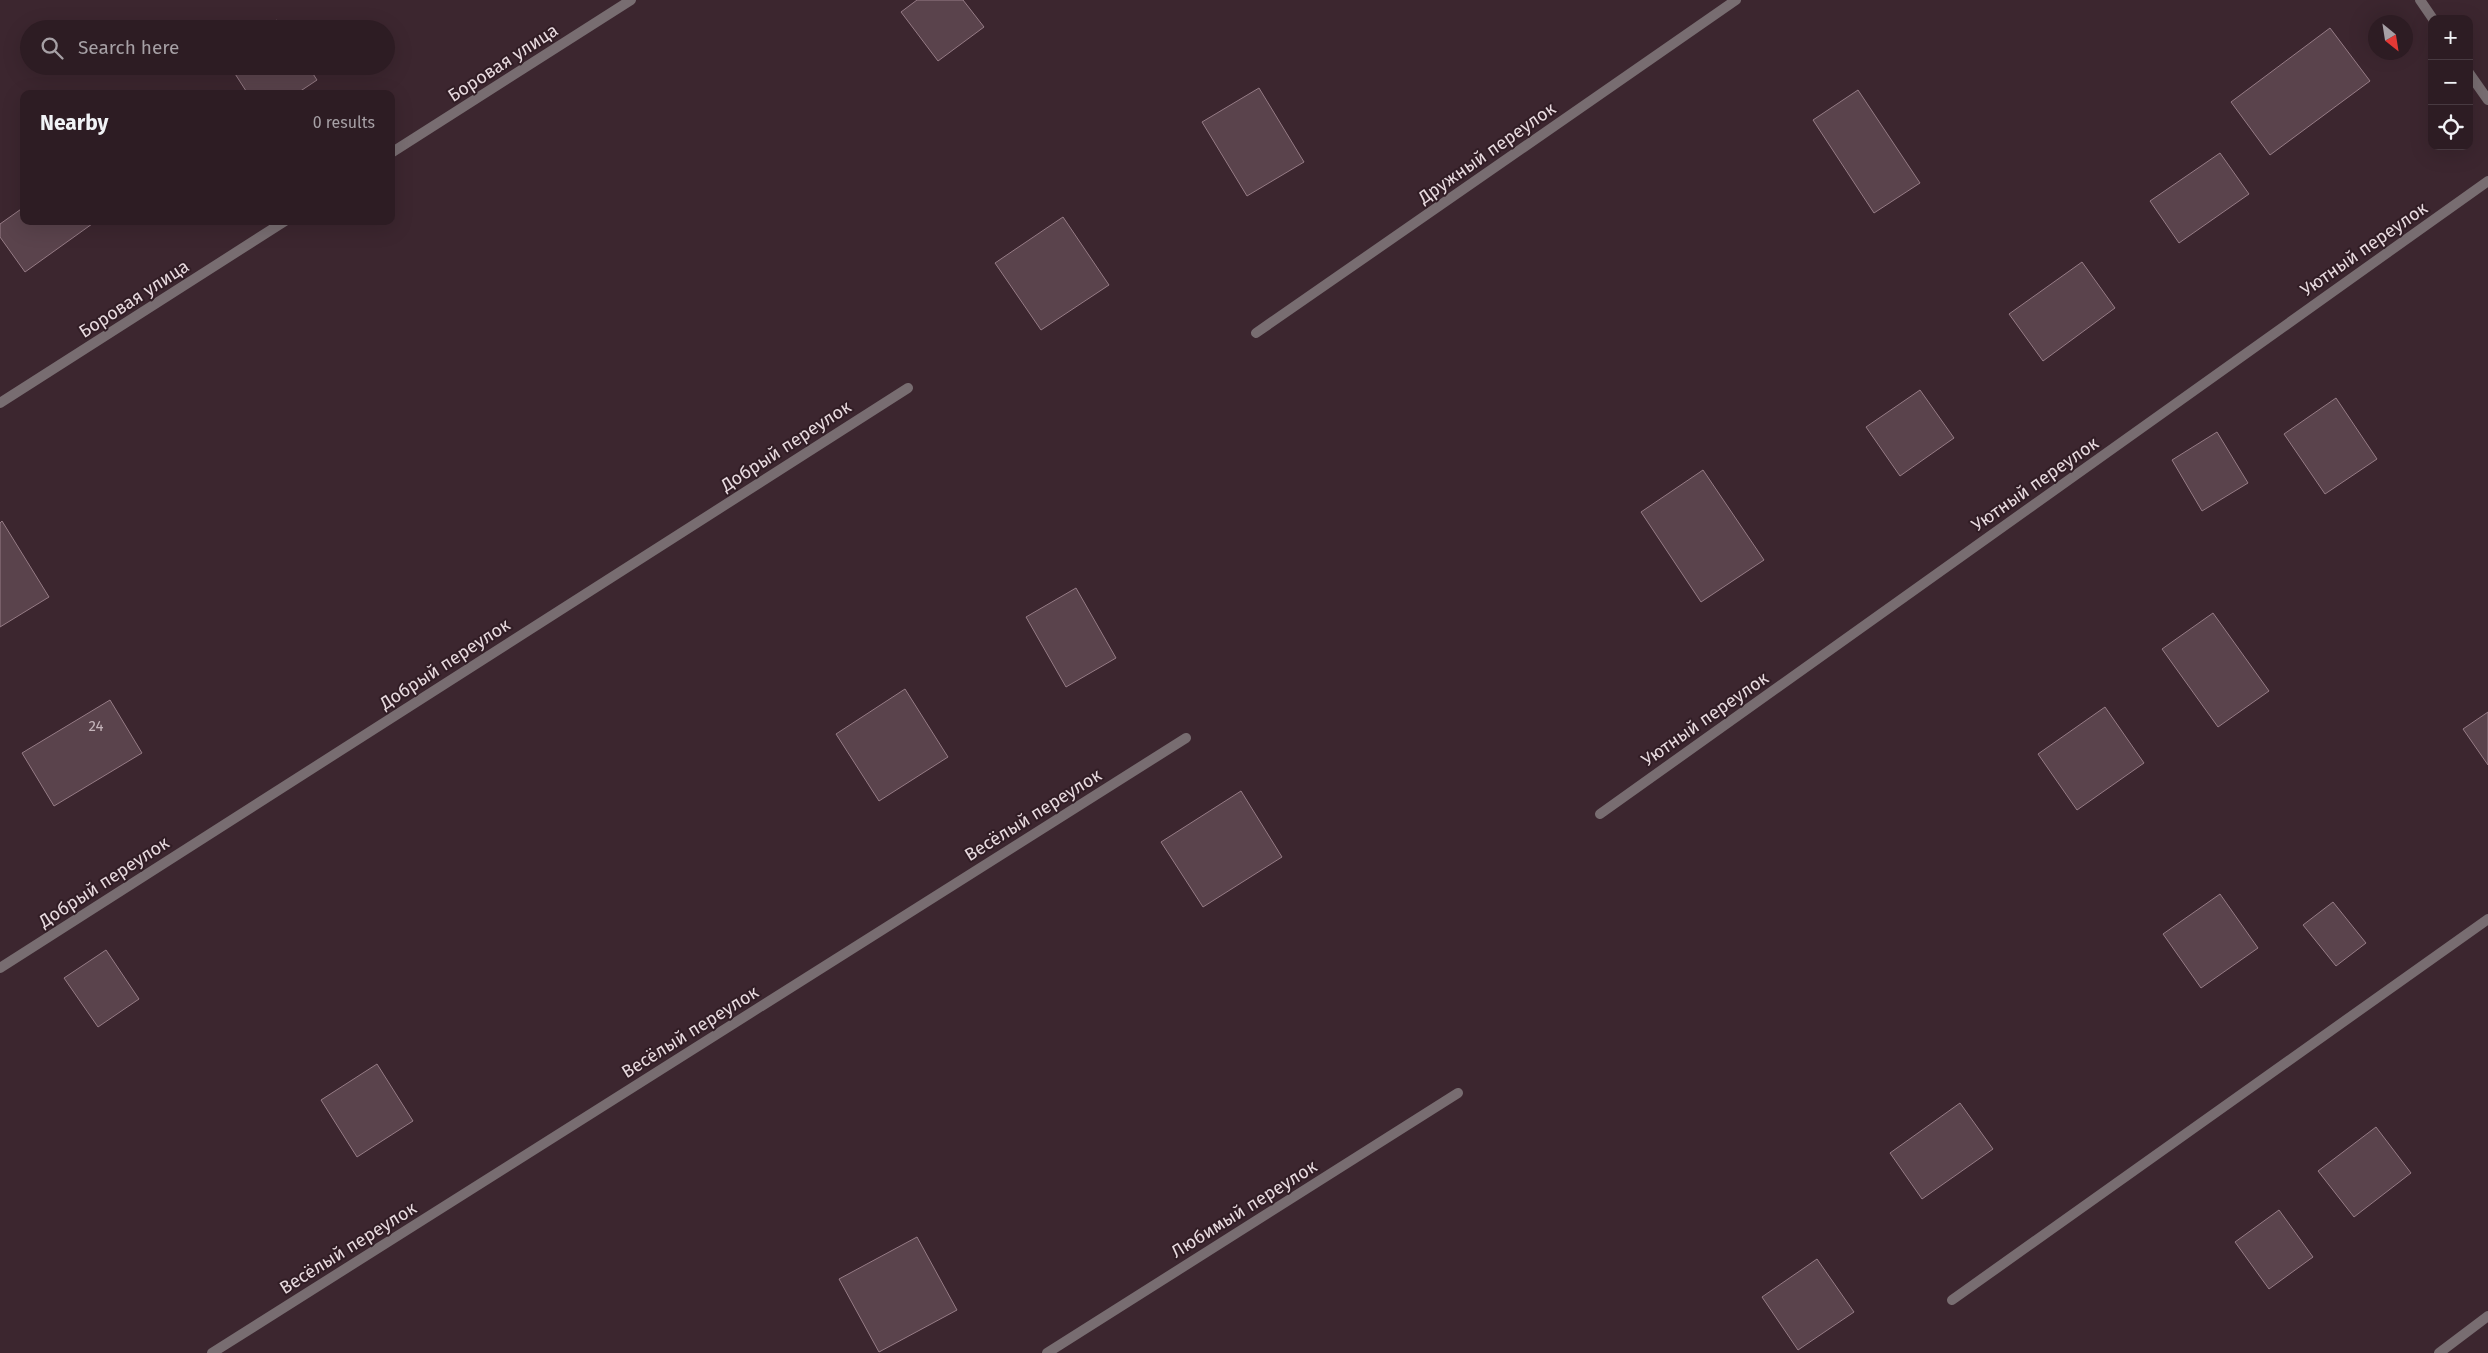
<!DOCTYPE html>
<meta charset="utf-8">
<style>
body{margin:0;font-family:"Fira Sans",sans-serif;background:#392930;color:#f1f3f6}
.controls{position:absolute;right:15px;top:15px;display:grid;overflow:hidden;border-radius:10px;box-shadow:0 5px 20px #0002}
.controls button{width:45px;height:45px;display:grid;place-items:center;padding:0;border:0;border-bottom:1px solid #483a41;background:#2d1c23;color:#f1f3f6;font:25px sans-serif}
.compass{position:absolute;left:2368px;top:15px;width:45px;height:45px;border-radius:50%;background:#2d1c23;box-shadow:0 5px 20px #0002;rotate:150deg}
.list{margin:0;padding:0;list-style:none}
h2{display:flex;justify-content:space-between;align-items:center;height:65px;margin:0;padding:0 20px;font-size:21px}
h2 small{font-size:16px;font-weight:400;color:#a7a1a6}
.icon{flex:none;width:28px;height:28px;fill:none;stroke:currentColor;stroke-width:2;stroke-linecap:round;stroke-linejoin:round}
.map{position:relative;flex:none;width:2488px;height:1353px;overflow:hidden}
.search{position:absolute;background:#2d1c23;box-shadow:0 5px 20px #0002;left:20px;top:20px;width:375px;height:55px;display:flex;align-items:center;gap:12px;box-sizing:border-box;padding:0 18px;border-radius:28px;color:#a7a1a6;font-size:19px}
.panel{position:absolute;background:#2d1c23;box-shadow:0 5px 20px #0002;left:20px;top:90px;width:375px;height:135px;border-radius:10px}
.map>svg:first-child{display:block}
.building{fill:#5a434c;stroke:#967c86}
.lines{fill:none;stroke-linecap:round;stroke-linejoin:round}
.street{stroke:#786d71;stroke-width:10}
.labels{text-anchor:middle;stroke-width:4;stroke-linejoin:round;paint-order:stroke}
.number-label{font-size:15px;fill:#c4b4ba}
.street-label{font-size:18px;fill:#e8dadf;stroke:#311d25}
</style>
<div class="map">
<svg width="2488" height="1353" viewBox="0 0 2488 1353">
<rect width="100%" height="100%" fill="#3c262f"/>
<!-- building -->
<path class="building" d="M 917,0 L 963,0 L 984,27 L 938,61 L 901,12 Z
M 277,20 L 283,29 L 264,29 Z
M 2330,28 L 2370,81 L 2270,155 L 2231,102 Z
M 230,66 L 308,66 L 317,80 L 296,94 L 248,94 Z
M 1259,88 L 1304,162 L 1247,196 L 1202,122 Z
M 1858,90 L 1920,183 L 1874,213 L 1813,120 Z
M 2220,153 L 2249,194 L 2179,243 L 2150,201 Z
M 24,207 L 24,221 L 91,221 L 92,224 L 25,272 L 0,237 L 0,224 Z
M 1063,217 L 1109,285 L 1041,330 L 995,263 Z
M 2082,262 L 2115,308 L 2043,361 L 2009,314 Z
M 1920,390 L 1954,438 L 1900,476 L 1866,427 Z
M 2336,398 L 2377,459 L 2325,494 L 2284,434 Z
M 2217,432 L 2248,483 L 2202,511 L 2172,460 Z
M 1703,470 L 1764,560 L 1701,602 L 1641,512 Z
M 2,521 L 49,597 L 0,627 L 0,523 Z
M 1076,588 L 1116,658 L 1066,687 L 1026,617 Z
M 2213,613 L 2269,691 L 2218,727 L 2162,649 Z
M 905,689 L 948,757 L 879,801 L 836,734 Z
M 110,700 L 142,753 L 54,806 L 22,753 Z
M 2105,707 L 2144,763 L 2077,810 L 2038,754 Z
M 2488,712 L 2488,765 L 2463,729 Z
M 1241,791 L 1282,857 L 1203,907 L 1161,842 Z
M 2220,894 L 2258,948 L 2201,988 L 2163,934 Z
M 2333,902 L 2366,943 L 2336,966 L 2303,925 Z
M 106,950 L 139,999 L 98,1027 L 64,978 Z
M 377,1064 L 413,1121 L 357,1157 L 321,1100 Z
M 1960,1103 L 1993,1149 L 1922,1199 L 1890,1153 Z
M 2376,1127 L 2411,1173 L 2354,1217 L 2318,1171 Z
M 2279,1210 L 2313,1257 L 2269,1289 L 2235,1242 Z
M 917,1237 L 957,1310 L 879,1352 L 839,1279 Z
M 1817,1259 L 1854,1312 L 1798,1350 L 1762,1297 Z"/>
<g class="lines">
<!-- street -->
<path class="street" d="M 2420,0 L 2433,19
M 2469,73 L 2488,100
M 391,153 L 631,0
M 1256,333 L 1736,0
M 0,403 L 285,221
M 1600,814 L 2488,181
M 0,968 L 908,388
M 1952,1300 L 2488,919
M 212,1353 L 1186,738
M 1047,1353 L 1458,1093
M 2439,1353 L 2488,1316"/>
</g>
<g class="labels">
<!-- number labels -->
<g class="number-label">
<text x="96" y="731">24</text>
</g>
<!-- street labels -->
<g class="street-label">
<text transform="translate(503 63) rotate(-33)" y="6">Боровая улица</text>
<text transform="translate(1487 153) rotate(-35)" y="6">Дружный переулок</text>
<text transform="translate(2364 249) rotate(-35)" y="6">Уютный переулок</text>
<text transform="translate(134 299) rotate(-33)" y="6">Боровая улица</text>
<text transform="translate(786 446) rotate(-33)" y="6">Добрый переулок</text>
<text transform="translate(2035 484) rotate(-35)" y="6">Уютный переулок</text>
<text transform="translate(445 664) rotate(-33)" y="6">Добрый переулок</text>
<text transform="translate(1705 719) rotate(-35)" y="6">Уютный переулок</text>
<text transform="translate(1033 815) rotate(-32)" y="6">Весёлый переулок</text>
<text transform="translate(104 882) rotate(-33)" y="6">Добрый переулок</text>
<text transform="translate(690 1032) rotate(-32)" y="6">Весёлый переулок</text>
<text transform="translate(1244 1209) rotate(-32)" y="6">Любимый переулок</text>
<text transform="translate(348 1248) rotate(-32)" y="6">Весёлый переулок</text>
</g>
</g>
</svg>
<div class="controls">
<button>+</button>
<button>−</button>
<button><svg class="icon" aria-label="locate" viewBox="0 0 24 24"><circle cx="12" cy="12" r="6"/><path d="M12 2v4M12 18v4M2 12h4M18 12h4"/></svg></button>
</div>
<svg class="compass" viewBox="-18 -18 36 36"><path d="M0-13l5 13h-10z" fill="#e53935"/><path d="M0 13l5-13h-10z" fill="#a7a1a6"/></svg>
<div class="search"><svg class="icon" aria-label="search" viewBox="0 0 24 24"><circle cx="10" cy="10" r="6"/><path d="M15 15l6 6"/></svg>Search here</div>
<section class="panel">
<h2>Nearby<small>0 results</small></h2>
<ul class="list">
</ul>
</section>
</div>
